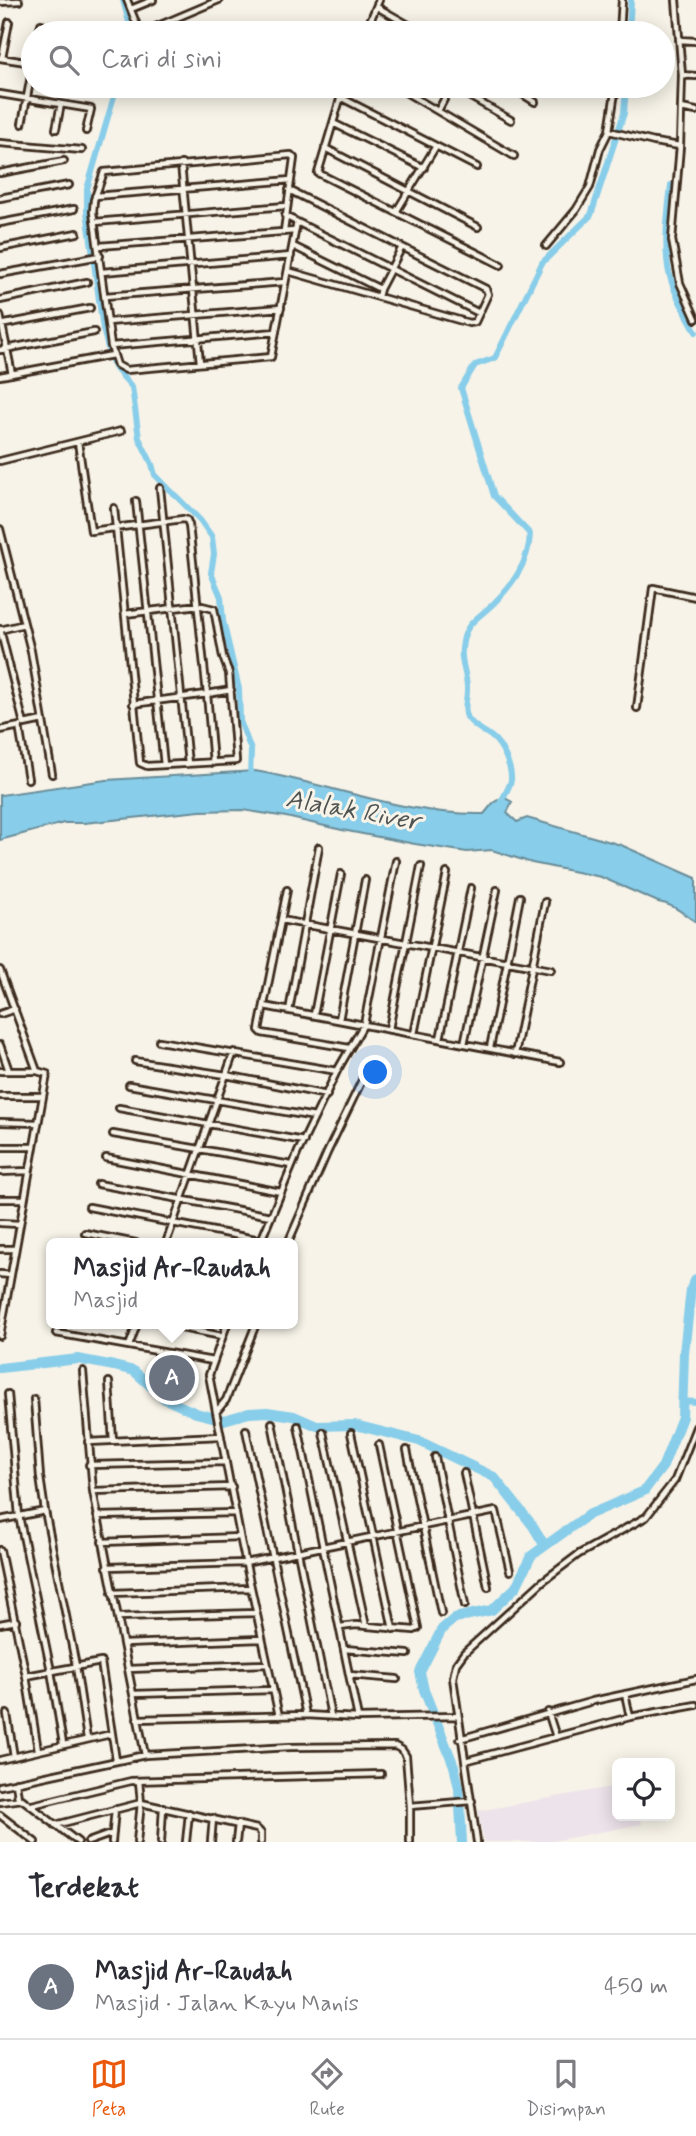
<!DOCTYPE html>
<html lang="id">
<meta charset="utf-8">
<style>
body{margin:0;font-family:Mynerve,sans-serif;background:#f7f7f7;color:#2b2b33}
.controls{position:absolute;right:21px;bottom:21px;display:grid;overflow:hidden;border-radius:10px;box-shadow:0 4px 18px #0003}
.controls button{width:63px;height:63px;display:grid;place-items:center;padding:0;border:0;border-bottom:2px solid #e1e1e2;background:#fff;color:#2b2b33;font:35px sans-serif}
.you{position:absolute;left:376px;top:1073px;width:24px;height:24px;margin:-18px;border:5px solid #fff;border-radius:50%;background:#1a73e8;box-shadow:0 0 0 10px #1a73e833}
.badge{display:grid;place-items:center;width:46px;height:46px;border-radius:50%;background:#ea580c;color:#fff;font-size:23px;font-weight:700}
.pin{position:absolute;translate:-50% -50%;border:4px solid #fff;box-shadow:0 2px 7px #0006}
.popup{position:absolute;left:46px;top:1238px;width:252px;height:91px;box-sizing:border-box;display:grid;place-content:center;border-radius:10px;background:#fff;filter:drop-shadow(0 2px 5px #0005);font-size:23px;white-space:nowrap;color:#7c7c81}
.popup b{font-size:26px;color:#2b2b33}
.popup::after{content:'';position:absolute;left:50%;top:100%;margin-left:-14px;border:14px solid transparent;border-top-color:#fff}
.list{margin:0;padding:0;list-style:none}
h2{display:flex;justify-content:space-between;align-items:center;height:91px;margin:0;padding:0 28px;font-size:30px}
h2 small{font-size:23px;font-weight:400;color:#7c7c81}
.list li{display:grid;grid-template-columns:46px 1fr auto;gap:21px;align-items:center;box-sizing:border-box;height:105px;padding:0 28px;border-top:2px solid #e1e1e2}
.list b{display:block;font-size:26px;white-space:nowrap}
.list p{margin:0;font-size:23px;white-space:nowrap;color:#7c7c81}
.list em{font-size:23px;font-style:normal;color:#7c7c81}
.icon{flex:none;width:38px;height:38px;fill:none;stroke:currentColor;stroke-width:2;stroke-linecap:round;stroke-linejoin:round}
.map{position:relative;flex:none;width:696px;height:1842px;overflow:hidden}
.search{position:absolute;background:#fff;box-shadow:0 4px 18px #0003;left:21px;right:21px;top:21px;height:77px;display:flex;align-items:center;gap:18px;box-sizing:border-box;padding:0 24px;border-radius:38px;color:#7c7c81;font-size:26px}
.sheet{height:196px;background:#fff}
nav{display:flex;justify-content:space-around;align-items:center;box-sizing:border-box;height:98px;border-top:2px solid #e1e1e2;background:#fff;font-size:19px;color:#7c7c81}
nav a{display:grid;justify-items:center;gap:4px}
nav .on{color:#ea580c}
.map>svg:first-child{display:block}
.built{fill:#ede3ea}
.water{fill:#88cde9;stroke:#698c98;stroke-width:2}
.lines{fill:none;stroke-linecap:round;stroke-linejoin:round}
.canal{stroke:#88cde9;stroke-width:6}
.river{stroke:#88cde9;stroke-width:10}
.street-casing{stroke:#3b2a1e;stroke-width:10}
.street{stroke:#f7f3e8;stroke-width:4.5}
.labels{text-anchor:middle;stroke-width:6;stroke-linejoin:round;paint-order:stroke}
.water-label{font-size:26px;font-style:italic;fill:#4e5351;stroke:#f7f3e8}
</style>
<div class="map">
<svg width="696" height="1842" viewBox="0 0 696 1842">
<rect width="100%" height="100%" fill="#f7f3e8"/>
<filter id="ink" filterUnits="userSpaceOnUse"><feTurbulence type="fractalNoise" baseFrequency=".0143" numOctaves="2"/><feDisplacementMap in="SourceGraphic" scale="14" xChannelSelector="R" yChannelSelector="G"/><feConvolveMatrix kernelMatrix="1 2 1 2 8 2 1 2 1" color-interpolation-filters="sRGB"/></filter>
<g filter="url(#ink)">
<!-- built -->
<path class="built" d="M 617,1786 L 617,1816 L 640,1816 L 642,1824 L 548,1842 L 484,1842 L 478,1811 Z"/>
<!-- water -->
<path class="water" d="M 255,771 C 330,784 407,816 484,814 L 493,803 L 503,797 L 512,802 L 507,813 L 517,822 L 527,818 L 621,845 L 696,878 L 696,922 C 683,914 674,904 658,902 L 601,877 L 532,863 L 492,850 L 467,852 L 415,844 L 342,830 L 286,817 L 243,810 L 200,811 L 84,823 L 64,823 L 0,840 L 0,795 L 106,780 Z"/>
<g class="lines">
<!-- canal -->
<path class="canal" d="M 123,0 L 132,33
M 629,33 L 631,0
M 117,86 L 87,189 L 87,211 L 103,329 L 110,356 L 116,369 L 132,387 L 139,438 L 152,464 L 155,475 L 200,520 L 212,537 L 214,554 L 211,573 L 221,597 L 223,621 L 239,689 L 240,721 L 251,750 L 250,777
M 671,185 C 668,212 664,240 668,267 C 671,289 686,312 696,332
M 500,804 C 503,797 510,787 511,780 C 512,767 502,745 492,737 C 483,730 473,727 467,717 C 463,708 467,700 467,691 C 468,676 460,663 462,649 C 464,622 477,620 494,603 C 513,584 529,562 530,534 L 494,496 L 461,388 L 475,365 L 495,358 L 542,263 L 591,215 L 624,113 L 626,86
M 682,1401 L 696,1402"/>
<!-- river -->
<path class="river" d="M 0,1368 L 78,1359 L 114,1366 L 134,1371 L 165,1399 L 196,1413 L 224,1420 L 249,1413 L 267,1412 L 294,1416 L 317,1426 L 355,1425 L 419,1441 L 494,1477 L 533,1526 L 545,1546
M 462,1842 L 459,1788 L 454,1766 L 424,1690 L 420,1672 L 442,1629 L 455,1618 L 492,1610 L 516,1587 L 531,1556 L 588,1515 L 644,1491 L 663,1466 L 682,1417 L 684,1353 L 691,1289 L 696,1279"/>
<!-- street casing -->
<g class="street-casing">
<path id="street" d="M 127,0 L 140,33
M 676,0 L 682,75 L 680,146 L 672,240 L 680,283 L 696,319
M 0,2 L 19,1
M 377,7 L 423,33
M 131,9 L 153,0
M 39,33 L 41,24
M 76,33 L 77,27
M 108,33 L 109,28
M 141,33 L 219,0
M 365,33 L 379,0
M 620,33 L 622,0
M 679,40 L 696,41
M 0,58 L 33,63
M 2,58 L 9,22
M 682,75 L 696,76
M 344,86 L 318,173 L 501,265
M 395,86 L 514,156
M 451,86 L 511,120
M 510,86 L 535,102
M 0,94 L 91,109 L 86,131
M 340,97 L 477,167
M 681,108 L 696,111
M 438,111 L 451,86
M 333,123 L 424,168
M 22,124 L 33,65
M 56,129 L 61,104
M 609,131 L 654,142 L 680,146
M 0,143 L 82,150
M 325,148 L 478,227
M 181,164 L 200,363
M 0,173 L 64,161
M 289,190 L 402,247
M 95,196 L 291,180
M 0,198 L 69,185
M 396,212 L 436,146
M 285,216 L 479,313
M 95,222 L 286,206
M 0,223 L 74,209
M 284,231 L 294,158 L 291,155 L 104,172 L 94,200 L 93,212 L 111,346 L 117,365 L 126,370 L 271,357 L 297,222
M 99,246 L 295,231
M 293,246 L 380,289 L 378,297
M 546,246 L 576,210 L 590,187 L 600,149 L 609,131 L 616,86
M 0,248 L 77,233
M 288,271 L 469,323 L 475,322 L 488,294 L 486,289 L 402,247 L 380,289
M 102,272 L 291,256
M 0,274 L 100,256
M 105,296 L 285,282
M 0,300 L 87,282
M 0,315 L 12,374
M 108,322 L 281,308
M 0,325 L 90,308
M 111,346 L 276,332
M 0,350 L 94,332
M 0,376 L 113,355
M 78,442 L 91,531 L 183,519 L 187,520 L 189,525 L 207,694 L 133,704
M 0,461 L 121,431
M 160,488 L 188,764
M 136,501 L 164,765
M 114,508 L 140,763 L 147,766 L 236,761 L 229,673 L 223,657 L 214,609 L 198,605 L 125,614
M 0,529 L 31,651 L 52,774
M 0,629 L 24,724 L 43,720
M 0,630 L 24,624
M 637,708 L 653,588 L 696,597
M 19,726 L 28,779
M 0,730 L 20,726
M 213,763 L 207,694 L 231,690
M 287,890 L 259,1030 L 262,1033 L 349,1048
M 281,920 L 551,970
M 0,970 L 37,1071
M 264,1006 L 560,1062
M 289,1011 L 319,847
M 0,1014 L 15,1009
M 314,1015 L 341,874
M 339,1020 L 365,880
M 389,1029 L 421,866
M 414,1034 L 447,873
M 440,1039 L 471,888
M 159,1041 L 337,1071
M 464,1044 L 497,890
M 0,1045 L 9,1071
M 490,1048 L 520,897
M 515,1054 L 545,902
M 135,1061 L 226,1075 L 327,1095
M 0,1071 L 37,1071 L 47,1074 L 0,1336
M 129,1085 L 315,1117
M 0,1096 L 43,1096
M 119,1108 L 304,1141
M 0,1122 L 38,1123
M 113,1134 L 291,1165
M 0,1147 L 33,1147
M 106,1158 L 281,1192
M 0,1172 L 29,1171
M 98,1184 L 271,1216
M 0,1199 L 24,1199
M 89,1207 L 276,1243
M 0,1223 L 20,1224
M 85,1233 L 136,1243
M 166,1243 L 234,1052
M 260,1243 L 298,1152 L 337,1071 L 364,1024 L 396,861
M 288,1243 L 327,1153 L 364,1076
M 0,1249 L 15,1249
M 0,1274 L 11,1275
M 161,1324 L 222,1336
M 227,1324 L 209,1375 L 242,1546 L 279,1716
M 56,1333 L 213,1361
M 129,1346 L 137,1324
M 83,1371 L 93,1491 L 145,1755
M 109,1382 L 113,1441
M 8,1394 L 19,1516 L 51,1671 L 63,1744
M 34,1399 L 40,1477 L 45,1511 L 76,1666 L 87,1739
M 216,1412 L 226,1400 L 256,1324
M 272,1423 L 331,1716
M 298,1426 L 358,1718
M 246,1430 L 306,1715
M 323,1432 L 366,1626
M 351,1433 L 393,1629
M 88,1442 L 221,1436
M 407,1450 L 441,1613
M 435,1457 L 465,1605
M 89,1465 L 226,1462
M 464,1473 L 488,1587
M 93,1491 L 232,1487
M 97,1516 L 236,1513
M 0,1520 L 45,1511
M 102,1542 L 240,1537
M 0,1550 L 26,1676 L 38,1750
M 107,1567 L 245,1563 L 496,1511 L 510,1571
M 112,1593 L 251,1588
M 118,1617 L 256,1613
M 0,1624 L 16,1621
M 340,1627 L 356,1625 L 414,1630 L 418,1628 L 379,1445
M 124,1644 L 261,1639
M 344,1649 L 408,1654
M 128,1669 L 266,1664
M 349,1675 L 397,1679
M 26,1676 L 101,1662 L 116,1760
M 133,1694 L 273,1690
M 625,1694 L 630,1717
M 548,1712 L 556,1737
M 7,1714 L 14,1757
M 137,1719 L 306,1715 L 358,1718 L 457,1716
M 460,1739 L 593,1701 L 696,1679
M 0,1760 L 111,1734
M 465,1761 L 630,1717 L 696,1705
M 16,1782 L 18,1798
M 0,1786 L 145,1755 L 290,1747 L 395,1746 L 402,1750 L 406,1756 L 410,1806 L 410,1842
M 0,1802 L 22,1799 L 78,1842
M 32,1805 L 131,1781 L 381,1774
M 410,1806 L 472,1801
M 0,1815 L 35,1842
M 55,1825 L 141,1803 L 257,1829 L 261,1833 L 261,1842
M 88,1842 L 113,1833
M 112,1842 L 115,1809
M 137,1842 L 141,1803 L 139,1781
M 161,1842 L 163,1807
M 186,1842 L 189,1813
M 211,1842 L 213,1818
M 236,1842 L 238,1824
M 477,1842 L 453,1678 L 456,1664 L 464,1653 L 543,1581 L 579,1554 L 646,1517 L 675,1480 L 696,1427"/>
</g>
<!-- street -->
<use href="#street" class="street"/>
</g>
</g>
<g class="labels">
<!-- water labels -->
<g class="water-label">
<text transform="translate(353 809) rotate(10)" y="9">Alalak River</text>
</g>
</g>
</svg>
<div class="controls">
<button><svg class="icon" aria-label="locate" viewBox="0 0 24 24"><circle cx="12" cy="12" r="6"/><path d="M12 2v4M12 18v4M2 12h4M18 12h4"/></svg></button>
</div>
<div class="you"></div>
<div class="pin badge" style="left:172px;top:1378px;background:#6b7280">A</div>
<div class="popup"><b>Masjid Ar-Raudah</b>Masjid</div>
<div class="search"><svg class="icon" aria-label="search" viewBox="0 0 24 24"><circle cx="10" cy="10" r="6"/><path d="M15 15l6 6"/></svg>Cari di sini</div>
</div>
<section class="sheet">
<h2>Terdekat<small></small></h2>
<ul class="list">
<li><span class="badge" style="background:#6b7280">A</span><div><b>Masjid Ar-Raudah</b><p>Masjid · Jalan Kayu Manis</p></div><em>450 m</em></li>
</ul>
</section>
<nav>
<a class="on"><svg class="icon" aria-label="map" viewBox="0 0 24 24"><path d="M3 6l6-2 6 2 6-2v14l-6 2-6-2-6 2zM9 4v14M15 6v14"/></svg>Peta</a>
<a><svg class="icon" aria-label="directions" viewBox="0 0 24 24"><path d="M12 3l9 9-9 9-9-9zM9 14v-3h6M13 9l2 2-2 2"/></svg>Rute</a>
<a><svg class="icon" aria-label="saved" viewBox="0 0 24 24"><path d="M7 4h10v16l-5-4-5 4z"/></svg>Disimpan</a>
</nav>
